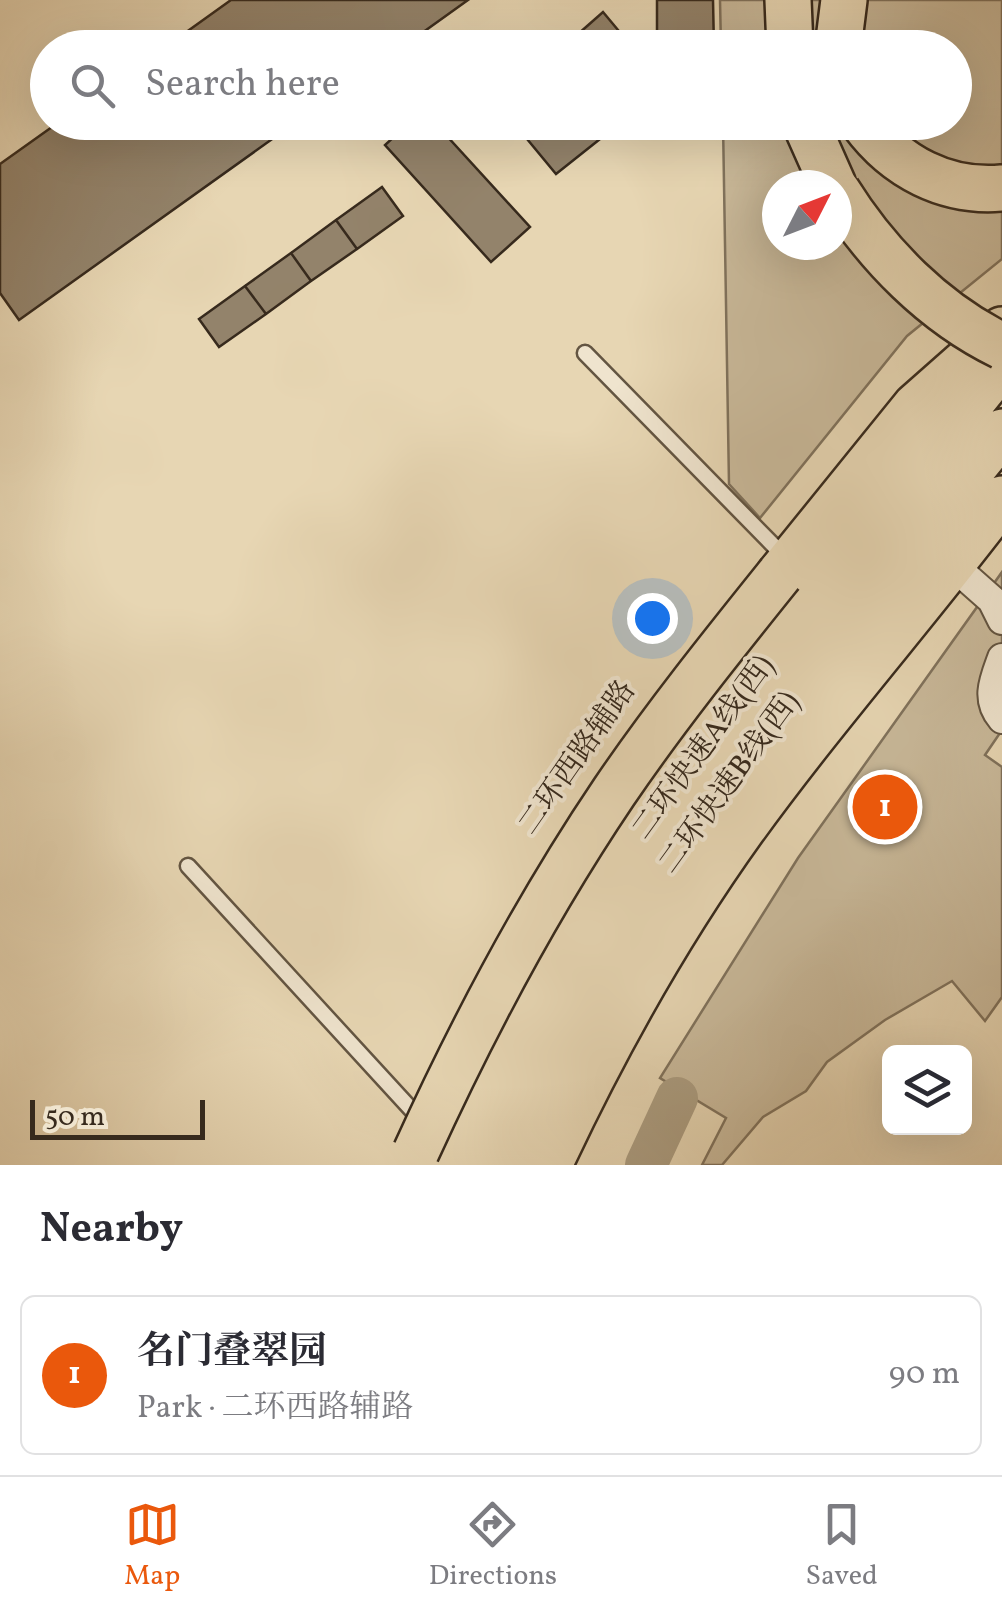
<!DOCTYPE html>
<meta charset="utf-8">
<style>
body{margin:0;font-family:Vollkorn,"Noto Serif SC",serif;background:#f2f2f3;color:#2b2b33}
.controls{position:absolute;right:30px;bottom:30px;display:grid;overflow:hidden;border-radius:15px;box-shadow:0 10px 40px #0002}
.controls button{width:90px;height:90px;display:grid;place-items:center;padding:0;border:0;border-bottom:2px solid #e1e1e2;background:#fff;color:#2b2b33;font:50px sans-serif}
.compass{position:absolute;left:762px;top:170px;width:90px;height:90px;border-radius:50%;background:#fff;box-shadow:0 10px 40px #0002;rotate:48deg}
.scale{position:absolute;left:30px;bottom:25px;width:175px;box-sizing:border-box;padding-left:10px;border:5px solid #372a1d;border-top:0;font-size:28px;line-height:35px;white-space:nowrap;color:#372a1d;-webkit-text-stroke:8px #efe4ce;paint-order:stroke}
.you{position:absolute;left:652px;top:618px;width:35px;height:35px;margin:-25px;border:8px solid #fff;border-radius:50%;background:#1a73e8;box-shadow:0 0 0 15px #1a73e833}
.badge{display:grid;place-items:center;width:65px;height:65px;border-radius:50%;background:#ea580c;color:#fff;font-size:32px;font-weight:700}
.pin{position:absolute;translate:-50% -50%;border:5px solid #fff;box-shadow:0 2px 10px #0006}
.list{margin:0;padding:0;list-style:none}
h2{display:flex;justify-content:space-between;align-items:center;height:130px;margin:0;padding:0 40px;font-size:42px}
h2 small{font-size:32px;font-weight:400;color:#7c7c81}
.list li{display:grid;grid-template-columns:65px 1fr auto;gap:30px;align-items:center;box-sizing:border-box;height:160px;margin:0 20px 20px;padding:0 20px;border:2px solid #e1e1e2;border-radius:15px}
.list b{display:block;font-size:38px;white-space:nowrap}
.list p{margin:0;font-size:32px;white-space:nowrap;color:#7c7c81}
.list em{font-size:32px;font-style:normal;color:#7c7c81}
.icon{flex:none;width:55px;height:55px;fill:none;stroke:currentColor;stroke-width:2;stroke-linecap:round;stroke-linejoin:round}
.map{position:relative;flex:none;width:1002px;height:1165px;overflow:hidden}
.search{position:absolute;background:#fff;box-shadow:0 10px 40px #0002;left:30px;right:30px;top:30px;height:110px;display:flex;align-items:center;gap:25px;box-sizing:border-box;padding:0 35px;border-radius:55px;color:#7c7c81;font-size:38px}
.sheet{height:310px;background:#fff}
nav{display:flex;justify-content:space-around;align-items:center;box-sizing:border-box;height:140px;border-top:2px solid #e1e1e2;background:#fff;font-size:28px;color:#7c7c81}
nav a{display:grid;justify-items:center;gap:5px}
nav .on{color:#ea580c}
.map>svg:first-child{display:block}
.green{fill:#c9b99a;stroke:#80725c;stroke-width:2.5;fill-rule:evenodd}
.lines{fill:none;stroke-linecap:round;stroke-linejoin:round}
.river{stroke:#ab9c80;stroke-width:42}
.building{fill:#93836b;stroke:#372a1d;stroke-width:2.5}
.service-casing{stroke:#635542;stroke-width:19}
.minor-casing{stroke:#635542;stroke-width:32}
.trunk-casing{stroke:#372a1d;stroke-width:50}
.service{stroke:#efe4ce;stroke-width:14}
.minor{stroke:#efe4ce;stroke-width:28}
.trunk{stroke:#e7d6b3;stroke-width:45}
.trunk-bridge-casing{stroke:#372a1d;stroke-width:50;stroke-linecap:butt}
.trunk-bridge{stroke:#e7d6b3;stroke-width:45}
.labels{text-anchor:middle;stroke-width:8;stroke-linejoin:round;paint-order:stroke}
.street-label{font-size:30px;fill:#372a1d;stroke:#efe4ce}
</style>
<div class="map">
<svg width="1002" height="1165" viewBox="0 0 1002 1165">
<rect width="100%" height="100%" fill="#e7d6b3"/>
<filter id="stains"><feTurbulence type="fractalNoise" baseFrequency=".002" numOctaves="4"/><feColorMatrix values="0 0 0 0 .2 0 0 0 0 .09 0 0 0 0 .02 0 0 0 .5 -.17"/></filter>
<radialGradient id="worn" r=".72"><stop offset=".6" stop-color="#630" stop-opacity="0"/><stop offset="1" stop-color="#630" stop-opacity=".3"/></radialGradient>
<!-- green -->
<path class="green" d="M 720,0 L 1002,0 L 1002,259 L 907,336 L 760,518 L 729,484 L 723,123 L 954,122 L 954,48 L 721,47 ZM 777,185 L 837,185 L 837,245 L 777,245 Z
M 1002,572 L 1002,730 L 985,755 L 1002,767 L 1002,997 L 985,1021 L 952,981 L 885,1020 L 827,1062 L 806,1091 L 763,1117 L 722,1165 L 702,1165 L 726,1118 L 660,1078 L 798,858 Z"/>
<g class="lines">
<!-- river -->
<path class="river" d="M 646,1165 L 677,1098"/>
</g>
<!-- building -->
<path class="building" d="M 231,0 L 468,0 L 401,48 L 164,48 Z
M 657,0 L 713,0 L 714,48 L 657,48 Z
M 603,12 L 633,48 L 588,48 L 577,35 Z
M 59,122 L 296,122 L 19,320 L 0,293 L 0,164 Z
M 410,122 L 434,122 L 530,227 L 491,262 L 385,145 Z
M 513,122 L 586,122 L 600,139 L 556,174 Z
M 382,187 L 403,216 L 357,249 L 336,220 Z
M 336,220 L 357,249 L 311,281 L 291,253 Z
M 291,253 L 311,281 L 266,314 L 245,286 Z
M 245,286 L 266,314 L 219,347 L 199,319 Z"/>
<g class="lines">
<!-- service casing -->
<g class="service-casing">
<path id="service" d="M 585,353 L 775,547
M 188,866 L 421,1120"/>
</g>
<!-- minor casing -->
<g class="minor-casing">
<path id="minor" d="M 966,577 L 992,600 L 1002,620
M 1002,658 C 994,680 985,699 1002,719"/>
</g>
<!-- trunk casing -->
<g class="trunk-casing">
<path id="trunk" d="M 788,0 L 790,48
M 838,48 L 844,0
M 805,122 L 833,185
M 863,122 C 896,167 946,193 1002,188
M 780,574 L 916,406 L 1002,330
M 456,1165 C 512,1043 575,924 651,813 C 758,657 884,512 1002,364
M 503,1165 C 549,1063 601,965 663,871 C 764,717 886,576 1002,432
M 549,1165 C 604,1047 667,934 743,828 C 825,715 918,610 1002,499"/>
</g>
<!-- service -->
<use href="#service" class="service"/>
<!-- minor -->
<use href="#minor" class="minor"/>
<!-- trunk -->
<use href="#trunk" class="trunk"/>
<!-- trunk-bridge casing -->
<g class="trunk-bridge-casing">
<path id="trunk-bridge" d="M 837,191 C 877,255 934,313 1002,346
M 416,1152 C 473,1027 537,906 614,792 C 665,717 723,645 780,574"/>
</g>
<!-- trunk-bridge -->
<use href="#trunk-bridge" class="trunk-bridge"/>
</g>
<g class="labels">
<!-- street labels -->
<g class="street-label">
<text transform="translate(702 747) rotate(-54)" y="10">二环快速A线(西)</text>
<text transform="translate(576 757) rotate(-55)" y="10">二环西路辅路</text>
<text transform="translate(728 782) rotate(-54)" y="10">二环快速B线(西)</text>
</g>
</g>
<rect width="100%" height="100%" filter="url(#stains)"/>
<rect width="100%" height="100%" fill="url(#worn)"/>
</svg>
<div class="controls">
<button><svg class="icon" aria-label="layers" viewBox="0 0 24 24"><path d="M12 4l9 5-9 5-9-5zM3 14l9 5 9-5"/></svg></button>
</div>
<svg class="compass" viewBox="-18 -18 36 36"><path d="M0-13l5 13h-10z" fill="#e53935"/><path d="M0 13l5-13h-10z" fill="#7c7c81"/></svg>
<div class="scale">50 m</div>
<div class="you"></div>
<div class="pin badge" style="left:885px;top:807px">1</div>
<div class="search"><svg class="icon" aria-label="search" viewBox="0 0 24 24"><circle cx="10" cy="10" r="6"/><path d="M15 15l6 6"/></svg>Search here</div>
</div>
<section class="sheet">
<h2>Nearby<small></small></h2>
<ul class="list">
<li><span class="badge">1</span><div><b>名门叠翠园</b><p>Park · 二环西路辅路</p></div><em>90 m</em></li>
</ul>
</section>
<nav>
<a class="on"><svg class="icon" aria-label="map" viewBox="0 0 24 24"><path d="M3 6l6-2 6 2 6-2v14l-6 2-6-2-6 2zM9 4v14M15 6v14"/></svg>Map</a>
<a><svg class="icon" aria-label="directions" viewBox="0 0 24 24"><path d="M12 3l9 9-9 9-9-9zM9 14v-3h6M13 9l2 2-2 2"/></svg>Directions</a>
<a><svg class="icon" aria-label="saved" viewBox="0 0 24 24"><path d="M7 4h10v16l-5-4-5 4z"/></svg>Saved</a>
</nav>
